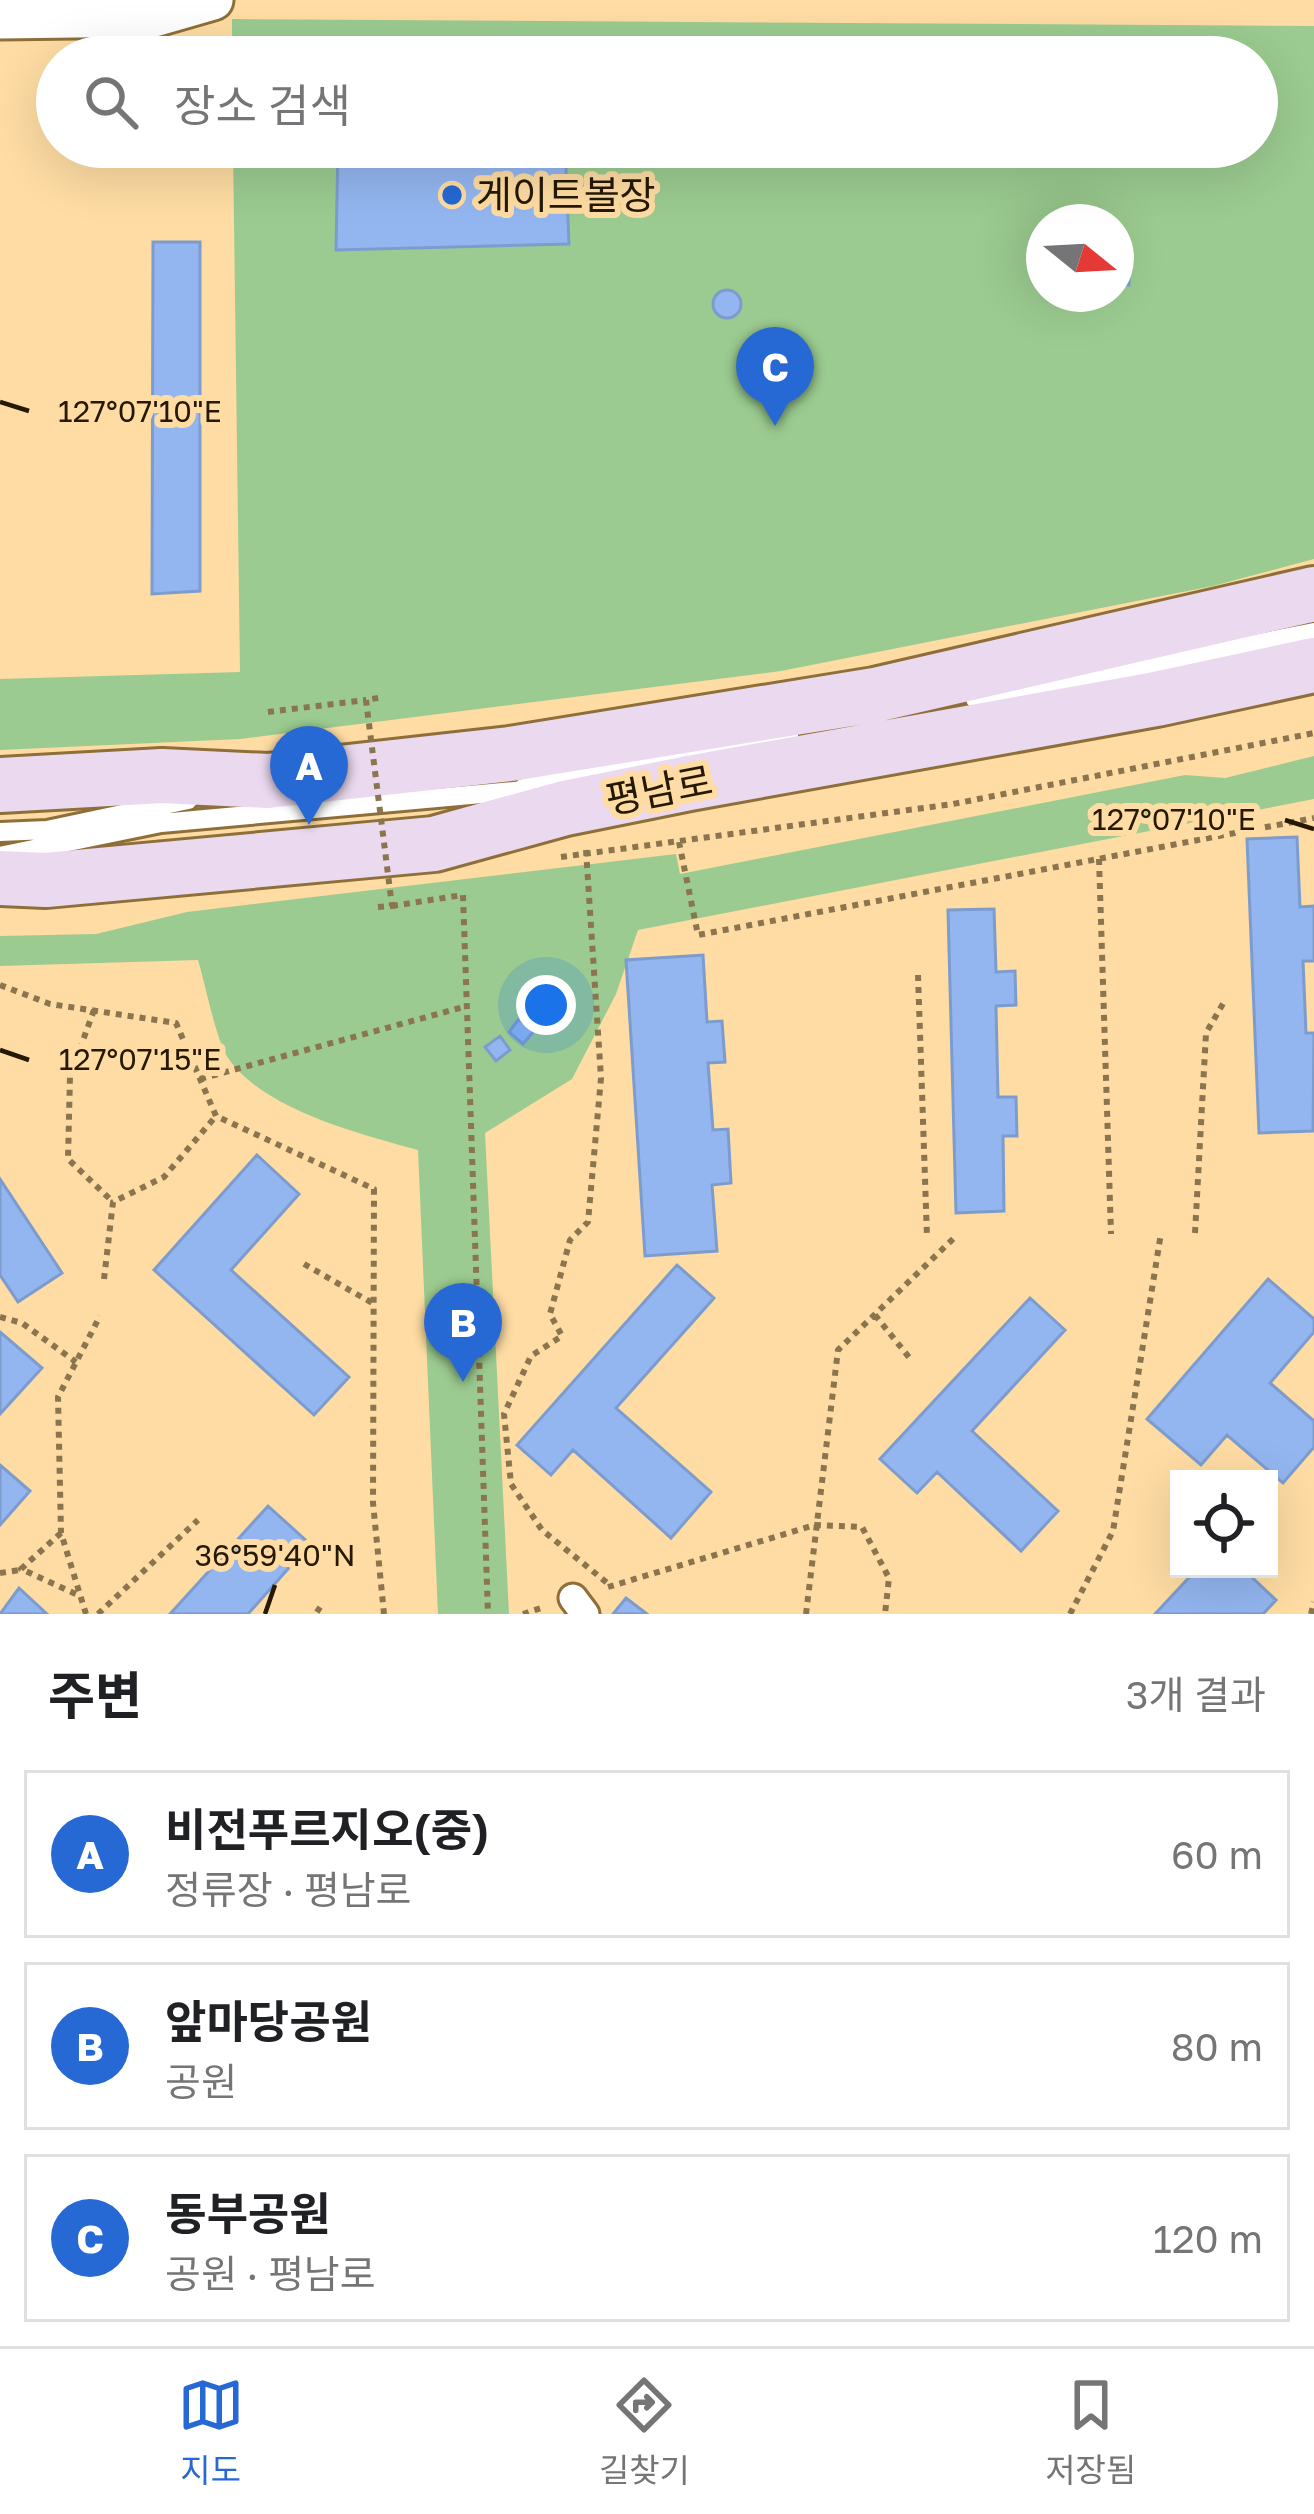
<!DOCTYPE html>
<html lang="ko">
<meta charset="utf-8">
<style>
body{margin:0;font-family:"Golos Text","Noto Sans KR",sans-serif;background:#f6f6f6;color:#202124}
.controls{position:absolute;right:36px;bottom:36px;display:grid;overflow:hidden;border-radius:0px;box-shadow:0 12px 48px #0002}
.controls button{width:108px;height:108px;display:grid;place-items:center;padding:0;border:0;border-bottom:3px solid #e0e0e0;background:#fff;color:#202124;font:60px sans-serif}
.compass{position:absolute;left:1026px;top:204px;width:108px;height:108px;border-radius:50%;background:#fff;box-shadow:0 12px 48px #0002;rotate:108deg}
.you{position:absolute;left:546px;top:1005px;width:42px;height:42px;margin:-30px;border:9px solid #fff;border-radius:50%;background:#1a73e8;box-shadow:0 0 0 18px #1a73e833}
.badge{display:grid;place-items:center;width:78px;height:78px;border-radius:50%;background:#2668d4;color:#fff;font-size:39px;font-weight:700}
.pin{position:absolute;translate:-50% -99px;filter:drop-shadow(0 3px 6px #0008)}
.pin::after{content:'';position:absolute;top:63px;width:42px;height:36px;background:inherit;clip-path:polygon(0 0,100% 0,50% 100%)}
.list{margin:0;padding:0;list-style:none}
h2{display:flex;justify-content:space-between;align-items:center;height:156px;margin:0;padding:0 48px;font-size:51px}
h2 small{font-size:39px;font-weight:400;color:#757577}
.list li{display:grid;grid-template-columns:78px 1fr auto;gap:36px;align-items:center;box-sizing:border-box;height:168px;margin:0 24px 24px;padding:0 24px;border:3px solid #e0e0e0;border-radius:0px}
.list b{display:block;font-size:45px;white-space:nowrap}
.list p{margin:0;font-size:39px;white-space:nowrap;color:#757577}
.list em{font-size:39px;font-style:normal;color:#757577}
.icon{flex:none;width:66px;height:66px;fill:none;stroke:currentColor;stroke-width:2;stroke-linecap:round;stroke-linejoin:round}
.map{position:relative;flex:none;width:1314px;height:1614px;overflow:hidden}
.search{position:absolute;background:#fff;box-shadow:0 12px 48px #0002;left:36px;right:36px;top:36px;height:132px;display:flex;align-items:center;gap:30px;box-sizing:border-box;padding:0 42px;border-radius:66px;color:#757577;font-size:45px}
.sheet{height:732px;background:#fff}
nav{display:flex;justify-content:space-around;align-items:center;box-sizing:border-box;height:168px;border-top:3px solid #e0e0e0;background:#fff;font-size:33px;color:#757577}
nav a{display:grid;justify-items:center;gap:6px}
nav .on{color:#2668d4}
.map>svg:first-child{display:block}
.green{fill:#9bcb90;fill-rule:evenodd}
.building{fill:#93b6f0;stroke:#7d9cce;stroke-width:3}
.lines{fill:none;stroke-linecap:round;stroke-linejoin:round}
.service-casing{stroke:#8e6f39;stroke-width:24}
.pedestrian-casing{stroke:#8e6f39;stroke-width:33}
.minor-casing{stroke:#8e6f39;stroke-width:45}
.secondary-casing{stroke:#8e6f39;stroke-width:60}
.path{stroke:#8b754e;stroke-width:6;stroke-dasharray:6 6;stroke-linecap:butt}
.service{stroke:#fff;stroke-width:18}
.pedestrian{stroke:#fff;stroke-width:27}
.minor{stroke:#fff;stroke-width:39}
.secondary{stroke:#ebd9ef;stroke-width:54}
.path-bridge{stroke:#8b754e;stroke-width:6;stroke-dasharray:6 6;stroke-linecap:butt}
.ticks{fill:none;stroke:#251903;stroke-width:4.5}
.poi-dot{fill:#2668d4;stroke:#fedca3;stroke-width:4.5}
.labels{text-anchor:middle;stroke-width:12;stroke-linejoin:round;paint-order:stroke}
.poi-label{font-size:39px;fill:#251903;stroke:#fedca3;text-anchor:start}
.street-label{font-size:39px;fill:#251903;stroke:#fedca3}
.ticks-label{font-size:30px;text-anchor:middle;fill:#251903;stroke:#fedca3;stroke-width:12;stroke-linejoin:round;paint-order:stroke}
</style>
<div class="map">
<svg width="1314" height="1614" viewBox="0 0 1314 1614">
<rect width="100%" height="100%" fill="#fedca3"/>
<!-- green -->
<path class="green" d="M 232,19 L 1314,26 L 1314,559 L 1213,586 L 781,671 L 240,739 L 0,750 L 0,679 L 240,672 L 233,147 L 1257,147 L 1257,57 L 232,57 ZM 1044,222 L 1116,222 L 1116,294 L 1044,294 Z
M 1314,756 L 1314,799 L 638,930 L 616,994 L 572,1079 L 485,1133 L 509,1614 L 438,1614 L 418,1150 C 360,1134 264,1110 228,1058 C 216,1040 205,983 198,960 L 0,966 L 0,936 L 96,934 L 187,912 L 676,854 L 680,874 L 1185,775 L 1225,778 Z"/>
<!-- building -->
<path class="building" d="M 338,147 L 565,147 L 569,244 L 336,250 Z
M 153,242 L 200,242 L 200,591 L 152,594 Z
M 1116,262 L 1129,263 L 1129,285 L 1116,284 Z
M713 304a14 14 0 1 1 28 0a14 14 0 1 1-28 0Z
M 1297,837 L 1300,907 L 1314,906 L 1314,961 L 1303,961 L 1306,1033 L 1314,1033 L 1313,1131 L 1259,1133 L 1247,839 Z
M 994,909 L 996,972 L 1015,971 L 1016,1005 L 996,1006 L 998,1097 L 1016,1097 L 1017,1136 L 1003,1136 L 1004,1211 L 956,1213 L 948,910 Z
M 703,955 L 707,1022 L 722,1021 L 725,1062 L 708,1063 L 713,1130 L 728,1129 L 731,1183 L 712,1185 L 717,1251 L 645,1256 L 626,960 Z
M 523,999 L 540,1004 L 535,1018 L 519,1013 Z
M 519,1019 L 534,1031 L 523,1044 L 509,1032 Z
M 500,1036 L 510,1050 L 496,1061 L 485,1047 Z
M 257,1155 L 299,1194 L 231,1270 L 349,1377 L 314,1415 L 154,1270 Z
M 0,1179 L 62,1273 L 18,1302 L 0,1275 Z
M 677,1265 L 714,1298 L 616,1408 L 711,1492 L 671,1538 L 573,1450 L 551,1475 L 517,1445 Z
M 1268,1279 L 1314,1319 L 1314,1332 L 1270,1383 L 1314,1421 L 1314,1447 L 1283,1483 L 1227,1435 L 1201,1465 L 1147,1419 Z
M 1030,1298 L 1065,1330 L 972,1431 L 1058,1511 L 1021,1551 L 937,1472 L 917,1493 L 880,1459 Z
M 0,1332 L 42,1368 L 0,1414 Z
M 0,1465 L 30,1491 L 0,1525 Z
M 268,1506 L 310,1544 L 248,1614 L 170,1614 Z
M 1197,1569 L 1243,1569 L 1276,1600 L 1263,1614 L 1155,1614 Z
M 19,1588 L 47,1614 L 0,1614 Z
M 626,1598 L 647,1614 L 613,1614 Z"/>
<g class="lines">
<!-- service casing -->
<g class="service-casing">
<path id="service" d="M 975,699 L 1314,632
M 523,788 L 789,735
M 0,832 L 47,830 L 188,800
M 0,856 L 161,823 L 536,789"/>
</g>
<!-- pedestrian casing -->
<g class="pedestrian-casing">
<path id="pedestrian" d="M 573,1598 L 585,1614"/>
</g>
<!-- minor casing -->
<g class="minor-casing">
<path id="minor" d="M 0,19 L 154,17 L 213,0"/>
</g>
<!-- secondary casing -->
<g class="secondary-casing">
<path id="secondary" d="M 0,785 L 162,776 L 268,781 L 510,754 L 875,695 L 1314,594
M 0,878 L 46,880 L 434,844 L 565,808 L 689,783 L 1156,699 L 1314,665"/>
</g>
<!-- path -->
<path class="path" d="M 268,712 L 366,700
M 679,842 L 698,935 L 1314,818
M 586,850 L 601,1078 L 588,1222 L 570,1240 L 550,1314 L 562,1336 L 531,1356 L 504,1414 L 511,1484 L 542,1530 L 611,1586
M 561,857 L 953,804 L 1314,733
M 1099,859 L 1111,1234
M 392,906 L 463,895 L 488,1614
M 918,975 L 927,1237
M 0,985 L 50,1004 L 176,1023 L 216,1116 L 374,1189 L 373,1503 L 384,1614
M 94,1010 L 70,1076 L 68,1159 L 113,1202
M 200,1079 L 467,1006
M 1195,1233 L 1206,1033 L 1224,1002
M 304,1264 L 374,1304
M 104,1279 L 113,1202 L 164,1177 L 216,1116
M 875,1315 L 912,1361
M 0,1317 L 22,1323 L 76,1362
M 61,1533 L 21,1569 L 78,1595
M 0,1573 L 20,1570
M 608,1587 L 815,1525 L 862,1527 L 889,1578 L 885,1614
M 316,1608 L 325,1614
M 86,1614 L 61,1533 L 58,1397 L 100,1316
M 98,1614 L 198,1520
M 523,1614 L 544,1607
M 806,1614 L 838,1350 L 955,1237
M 1070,1614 L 1113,1531 L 1161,1233
M 1311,1614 L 1314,1602"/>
<!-- service -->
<use href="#service" class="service"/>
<!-- pedestrian -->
<use href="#pedestrian" class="pedestrian"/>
<!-- minor -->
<use href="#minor" class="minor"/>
<!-- secondary -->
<use href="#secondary" class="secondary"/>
<!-- path-bridge -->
<path class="path-bridge" d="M 378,907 L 392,906 L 366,700 L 383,697"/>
</g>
<!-- ticks -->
<path class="ticks" d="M 0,402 L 29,411M 1285,820 L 1314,829M 0,1050 L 29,1060M 265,1614 L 275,1585"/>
<!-- markers -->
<circle class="poi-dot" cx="452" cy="195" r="12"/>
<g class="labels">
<!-- poi labels -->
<g class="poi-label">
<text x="476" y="209">게이트볼장</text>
</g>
<!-- street labels -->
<g class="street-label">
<text transform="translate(659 790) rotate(-11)" y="14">평남로</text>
</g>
</g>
<g class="ticks-label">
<text x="140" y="422">127°07'10"E</text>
<text x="1174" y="830">127°07'10"E</text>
<text x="140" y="1070">127°07'15"E</text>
<text x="275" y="1566">36°59'40"N</text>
</g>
</svg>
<div class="controls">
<button><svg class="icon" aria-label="locate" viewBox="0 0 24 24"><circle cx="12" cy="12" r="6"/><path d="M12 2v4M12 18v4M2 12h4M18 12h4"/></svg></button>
</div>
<svg class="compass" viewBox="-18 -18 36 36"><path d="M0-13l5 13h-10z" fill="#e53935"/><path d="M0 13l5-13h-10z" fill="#757577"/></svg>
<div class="you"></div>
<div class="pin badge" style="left:309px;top:825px">A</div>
<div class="pin badge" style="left:463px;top:1382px">B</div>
<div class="pin badge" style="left:775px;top:426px">C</div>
<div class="search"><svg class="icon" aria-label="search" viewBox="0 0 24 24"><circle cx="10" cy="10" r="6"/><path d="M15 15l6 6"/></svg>장소 검색</div>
</div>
<section class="sheet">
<h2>주변<small>3개 결과</small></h2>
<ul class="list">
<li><span class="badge">A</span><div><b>비전푸르지오(중)</b><p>정류장 · 평남로</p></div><em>60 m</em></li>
<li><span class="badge">B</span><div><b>앞마당공원</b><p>공원</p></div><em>80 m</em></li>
<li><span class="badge">C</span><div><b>동부공원</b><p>공원 · 평남로</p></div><em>120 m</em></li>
</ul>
</section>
<nav>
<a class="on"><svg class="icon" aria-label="map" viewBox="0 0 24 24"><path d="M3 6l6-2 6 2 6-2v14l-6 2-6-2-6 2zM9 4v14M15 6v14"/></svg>지도</a>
<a><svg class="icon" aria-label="directions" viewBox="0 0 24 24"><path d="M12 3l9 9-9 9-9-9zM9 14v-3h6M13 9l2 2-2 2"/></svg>길찾기</a>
<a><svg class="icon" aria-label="saved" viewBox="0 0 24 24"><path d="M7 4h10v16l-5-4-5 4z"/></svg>저장됨</a>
</nav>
